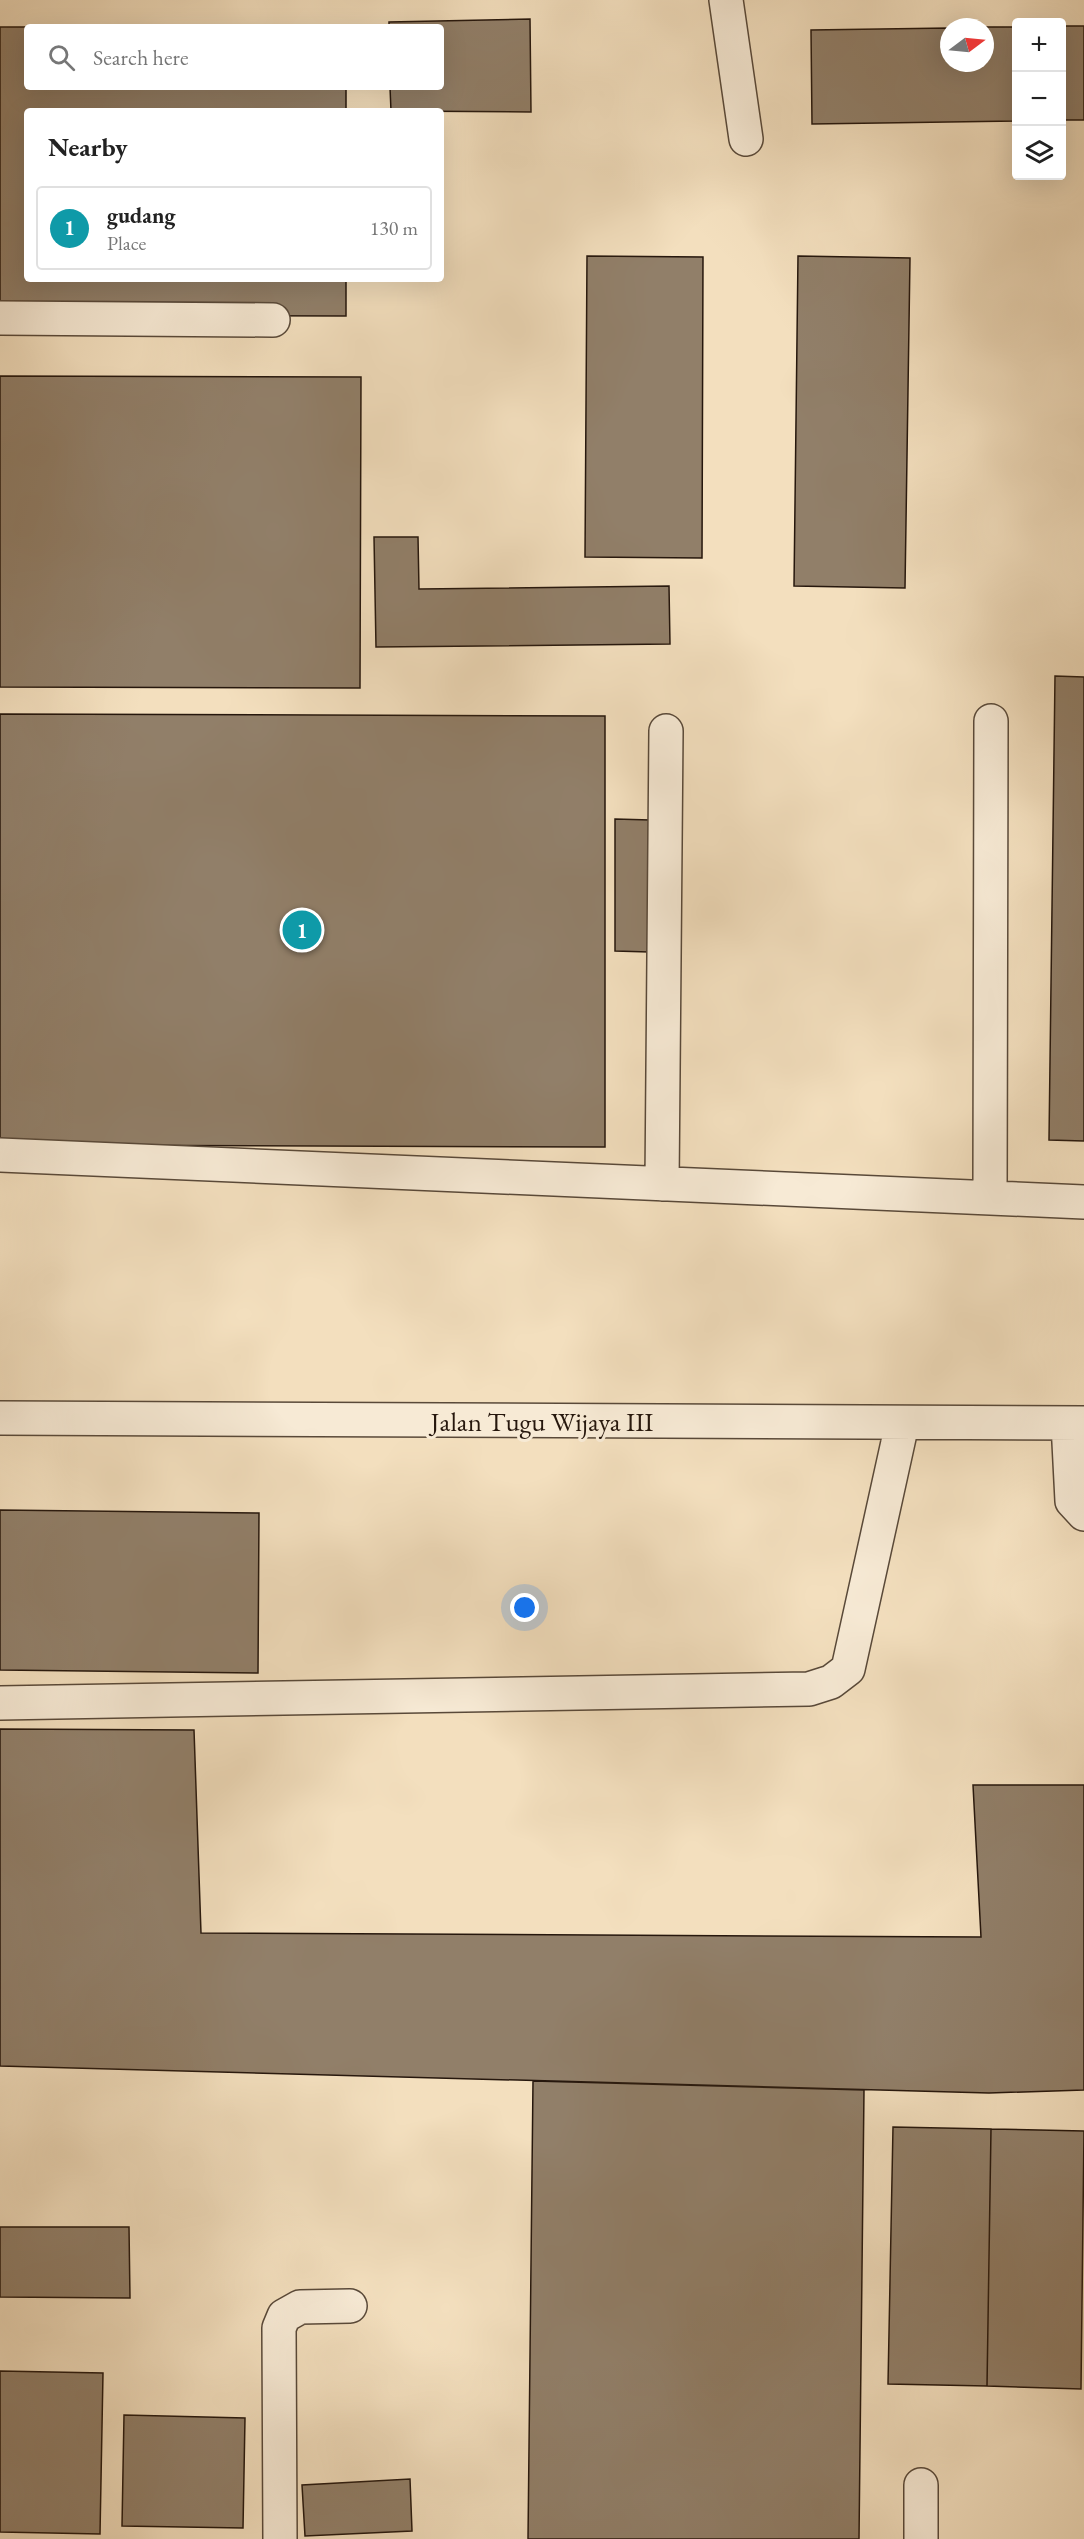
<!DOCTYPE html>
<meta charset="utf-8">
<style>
body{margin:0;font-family:"EB Garamond",serif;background:#f6f6f6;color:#222}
.controls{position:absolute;right:18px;top:18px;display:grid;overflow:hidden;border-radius:6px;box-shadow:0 6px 24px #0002}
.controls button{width:54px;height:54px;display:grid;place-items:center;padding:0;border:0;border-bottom:2px solid #e0e0e0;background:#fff;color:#222;font:30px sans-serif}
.compass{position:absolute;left:940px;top:18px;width:54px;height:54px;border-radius:50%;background:#fff;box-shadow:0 6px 24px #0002;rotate:74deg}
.you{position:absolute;left:525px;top:1608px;width:21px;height:21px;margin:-15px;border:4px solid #fff;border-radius:50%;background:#1a73e8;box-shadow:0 0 0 9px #1a73e833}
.badge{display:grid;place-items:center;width:39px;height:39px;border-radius:50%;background:#0f766e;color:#fff;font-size:20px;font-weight:700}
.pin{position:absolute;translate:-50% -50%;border:3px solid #fff;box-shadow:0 2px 6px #0006}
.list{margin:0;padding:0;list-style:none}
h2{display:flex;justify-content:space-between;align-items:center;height:78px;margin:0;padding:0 24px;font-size:26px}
h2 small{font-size:20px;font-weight:400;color:#767676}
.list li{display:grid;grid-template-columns:39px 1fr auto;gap:18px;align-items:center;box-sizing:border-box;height:84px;margin:0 12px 12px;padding:0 12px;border:2px solid #e0e0e0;border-radius:6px}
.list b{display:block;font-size:22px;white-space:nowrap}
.list p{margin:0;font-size:20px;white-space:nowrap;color:#767676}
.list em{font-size:20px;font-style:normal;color:#767676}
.icon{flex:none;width:33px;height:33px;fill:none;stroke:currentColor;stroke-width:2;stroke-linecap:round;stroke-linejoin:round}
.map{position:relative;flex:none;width:1084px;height:2539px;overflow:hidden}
.search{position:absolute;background:#fff;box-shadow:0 6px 24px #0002;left:24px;top:24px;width:420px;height:66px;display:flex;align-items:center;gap:15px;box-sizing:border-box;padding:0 21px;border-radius:6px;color:#767676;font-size:22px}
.panel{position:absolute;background:#fff;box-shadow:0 6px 24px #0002;left:24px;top:108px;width:420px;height:174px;border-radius:6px}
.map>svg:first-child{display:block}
.building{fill:#917f69;stroke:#26170d;stroke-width:1.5}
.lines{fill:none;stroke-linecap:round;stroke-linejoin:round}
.minor-casing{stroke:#594939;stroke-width:36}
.minor{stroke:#f7ead5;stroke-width:33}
.labels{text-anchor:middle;stroke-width:6;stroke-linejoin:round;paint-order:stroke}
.street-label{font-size:27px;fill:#26170d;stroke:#f7ead5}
</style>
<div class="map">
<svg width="1084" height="2539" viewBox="0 0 1084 2539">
<rect width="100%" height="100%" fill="#f3dfbe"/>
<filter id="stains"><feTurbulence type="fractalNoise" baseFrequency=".00333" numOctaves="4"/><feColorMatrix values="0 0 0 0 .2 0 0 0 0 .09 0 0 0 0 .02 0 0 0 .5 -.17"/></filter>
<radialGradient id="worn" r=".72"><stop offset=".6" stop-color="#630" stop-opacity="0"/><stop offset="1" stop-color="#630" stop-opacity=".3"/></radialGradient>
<!-- building -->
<path class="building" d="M 530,19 L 531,112 L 391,111 L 390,87 L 441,87 L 441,27 L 389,27 L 389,22 Z
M 1062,26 L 1084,26 L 1084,120 L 1062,120 Z
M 0,27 L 97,27 L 27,27 L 27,87 L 346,87 L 346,111 L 27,111 L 27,279 L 346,279 L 346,316 L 0,315 Z
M 985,27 L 1016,27 L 1016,121 L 812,124 L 811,30 L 949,28 L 949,63 L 985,63 Z
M 587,256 L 703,257 L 702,558 L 585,557 Z
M 798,256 L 910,258 L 905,588 L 794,586 Z
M 0,376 L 361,377 L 360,688 L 0,687 Z
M 374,537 L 418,537 L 419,589 L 669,586 L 670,644 L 376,647 Z
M 1055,676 L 1084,677 L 1084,1141 L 1049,1140 Z
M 0,714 L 605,716 L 605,1147 L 0,1145 Z
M 615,819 L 650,820 L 649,952 L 615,951 Z
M 0,1510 L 259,1513 L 258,1673 L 0,1670 Z
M 0,1729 L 194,1730 L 201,1933 L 981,1937 L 973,1785 L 1084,1785 L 1084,2090 L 989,2093 L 0,2066 Z
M 533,2081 L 864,2090 L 859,2539 L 528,2539 Z
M 893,2127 L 991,2129 L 987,2386 L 888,2384 Z
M 991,2129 L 1084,2131 L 1081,2389 L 987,2386 Z
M 0,2227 L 129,2227 L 130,2298 L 0,2297 Z
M 0,2371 L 103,2373 L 100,2534 L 0,2532 Z
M 124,2415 L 245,2418 L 243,2528 L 122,2526 Z
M 410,2479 L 412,2531 L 305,2536 L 302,2485 Z"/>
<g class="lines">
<!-- minor casing -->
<g class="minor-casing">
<path id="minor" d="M 726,0 L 746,139
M 0,318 L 273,320
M 0,1155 L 1084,1202
M 662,1184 L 666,731
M 990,1198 L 991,721
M 0,1418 L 1084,1423
M 1068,1423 L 1072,1501 L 1084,1514
M 0,1703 L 809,1689 L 831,1682 L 848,1669 L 902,1424
M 921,2485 L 921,2539
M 280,2539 L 279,2328 L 284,2316 L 300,2307 L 350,2306"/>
</g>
<!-- minor -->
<use href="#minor" class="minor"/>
</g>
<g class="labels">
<!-- street labels -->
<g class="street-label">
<text x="542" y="1431">Jalan Tugu Wijaya III</text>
</g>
</g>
<rect width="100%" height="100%" filter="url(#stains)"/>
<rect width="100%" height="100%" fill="url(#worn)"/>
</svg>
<div class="controls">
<button>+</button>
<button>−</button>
<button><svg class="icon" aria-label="layers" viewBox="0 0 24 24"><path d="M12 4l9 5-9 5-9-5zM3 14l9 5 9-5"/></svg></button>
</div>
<svg class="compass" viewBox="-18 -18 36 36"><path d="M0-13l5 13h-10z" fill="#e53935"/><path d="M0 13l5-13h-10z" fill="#767676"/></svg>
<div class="you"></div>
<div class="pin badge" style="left:302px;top:930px;background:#0f9aa8">1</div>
<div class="search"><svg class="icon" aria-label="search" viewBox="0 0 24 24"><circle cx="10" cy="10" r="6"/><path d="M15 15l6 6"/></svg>Search here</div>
<section class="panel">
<h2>Nearby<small></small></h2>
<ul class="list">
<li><span class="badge" style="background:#0f9aa8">1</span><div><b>gudang</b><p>Place</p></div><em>130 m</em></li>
</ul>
</section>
</div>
